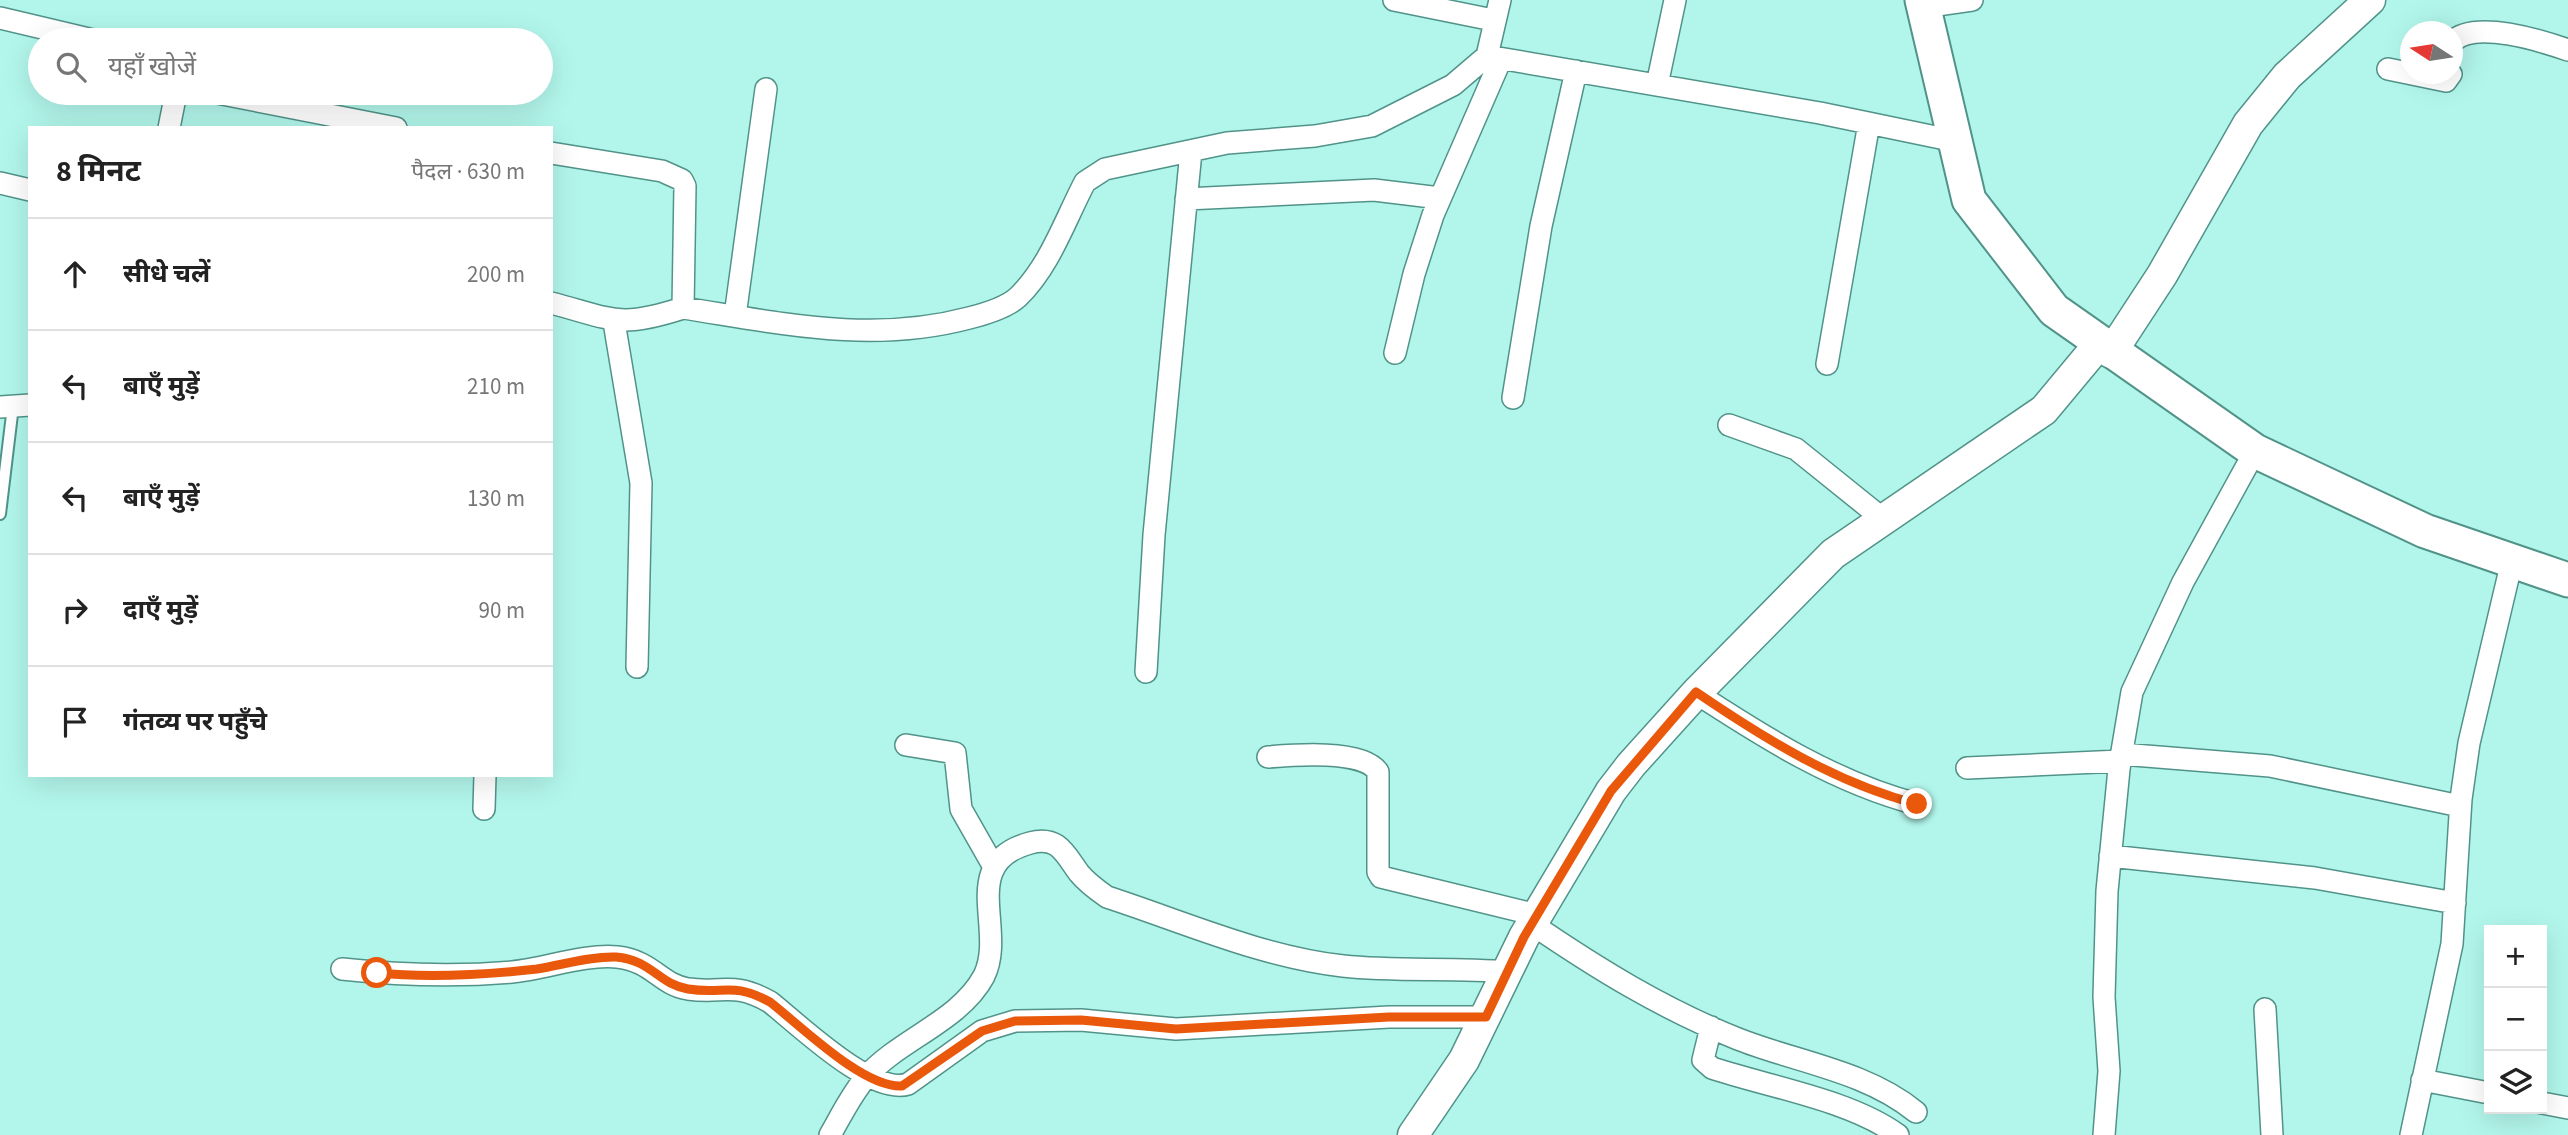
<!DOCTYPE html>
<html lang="hi">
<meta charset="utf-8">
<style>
body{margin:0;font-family:"Source Sans 3","Noto Sans Devanagari",sans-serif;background:#f2f2f2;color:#222}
.controls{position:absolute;right:21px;bottom:21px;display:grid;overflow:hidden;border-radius:0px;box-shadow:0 7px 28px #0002}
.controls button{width:63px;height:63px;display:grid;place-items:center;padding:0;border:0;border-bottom:2px solid #e0e0e0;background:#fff;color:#222;font:35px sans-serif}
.compass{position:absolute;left:2400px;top:21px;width:63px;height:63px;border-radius:50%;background:#fff;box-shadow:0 7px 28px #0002;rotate:282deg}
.stop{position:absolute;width:21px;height:21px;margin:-16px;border:5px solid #ea580c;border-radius:50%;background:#fff}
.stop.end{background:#ea580c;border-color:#fff;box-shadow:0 2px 7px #0008}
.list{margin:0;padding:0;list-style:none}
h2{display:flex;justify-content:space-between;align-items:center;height:91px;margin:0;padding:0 28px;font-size:30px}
h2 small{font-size:23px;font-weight:400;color:#767676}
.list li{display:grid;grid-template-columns:46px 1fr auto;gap:21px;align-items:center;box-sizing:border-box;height:112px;padding:0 28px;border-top:2px solid #e0e0e0}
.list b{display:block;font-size:26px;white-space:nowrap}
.list em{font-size:23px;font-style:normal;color:#767676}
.icon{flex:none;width:38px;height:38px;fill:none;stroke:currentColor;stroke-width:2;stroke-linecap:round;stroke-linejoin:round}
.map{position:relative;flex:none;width:2568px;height:1135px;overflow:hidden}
.search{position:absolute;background:#fff;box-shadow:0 7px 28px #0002;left:28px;top:28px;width:525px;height:77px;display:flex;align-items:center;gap:18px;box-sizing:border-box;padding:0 24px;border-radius:38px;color:#767676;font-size:26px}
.panel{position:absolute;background:#fff;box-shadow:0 7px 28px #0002;left:28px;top:126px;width:525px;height:651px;border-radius:0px}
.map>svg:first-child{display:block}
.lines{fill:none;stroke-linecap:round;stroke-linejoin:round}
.lane-casing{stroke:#519389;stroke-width:14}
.street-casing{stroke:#519389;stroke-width:24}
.secondary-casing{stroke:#519389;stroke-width:33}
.primary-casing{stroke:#519389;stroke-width:37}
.lane{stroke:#fff;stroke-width:10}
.street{stroke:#fff;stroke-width:21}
.secondary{stroke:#fff;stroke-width:30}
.primary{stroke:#fff;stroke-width:33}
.route{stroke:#ea580c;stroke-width:9}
</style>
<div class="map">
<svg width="2568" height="1135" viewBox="0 0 2568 1135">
<rect width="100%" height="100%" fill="#b2f6eb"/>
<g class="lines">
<!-- lane casing -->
<g class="lane-casing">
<path id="lane" d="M 0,514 L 13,406"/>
</g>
<!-- street casing -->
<g class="street-casing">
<path id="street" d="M 1394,0 L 1493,20
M 1500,0 L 1487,56 L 1820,113 L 1955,141
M 1923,7 L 1972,0
M 0,18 L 93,40
M 2452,42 C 2474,19 2542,41 2568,50
M 2388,69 L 2446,81 L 2451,74
M 1657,85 L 1675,0
M 217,93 L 396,128
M 169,128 L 176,93
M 551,153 L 662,171 L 682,180 L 685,186 L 683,308
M 0,183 L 30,190
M 1186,199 L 1374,190 L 1440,198
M 551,303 C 613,319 618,329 683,308 C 781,323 871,344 969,318 C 985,314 1006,308 1018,297 C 1050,266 1065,220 1085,182 L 1105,169 L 1227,143 L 1315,136 L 1372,126 L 1453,85 L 1487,56
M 735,316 L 766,89
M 614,322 L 641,483 L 637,667
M 1395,353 L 1414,274 L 1433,215 L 1501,59
M 1827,364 L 1869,123
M 1513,398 L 1541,226 L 1576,71
M 0,407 L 30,405
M 1729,425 L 1796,449 L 1883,519
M 1146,672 L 1154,535 L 1191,151
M 1696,693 C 1765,738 1836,783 1917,804
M 906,745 L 955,753 L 961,809 L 994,867
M 2121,754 L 2270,766 L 2460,806
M 1268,757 C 1292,755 1364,749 1378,772 L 1378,872 L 1381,877 L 1537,915
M 1967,768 L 2120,761
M 484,809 L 485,775
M 2110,856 L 2315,878 L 2455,903
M 1532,924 C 1598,969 1663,1009 1738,1039 C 1796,1062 1866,1071 1916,1112
M 342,969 C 398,975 454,977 512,972 C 545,969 583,954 617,957 C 653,961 659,984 688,989 C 725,994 732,981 770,1002 C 798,1024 872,1096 908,1084 L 982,1031 L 1015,1021 L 1081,1020 L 1176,1029 L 1389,1017 L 1486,1017
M 2265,1009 L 2272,1135
M 1711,1027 L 1703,1060 L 1712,1068 C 1769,1087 1850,1100 1898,1135
M 2422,1080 L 2489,1093
M 2542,1103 L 2568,1108
M 830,1135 C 841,1116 852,1093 867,1076 C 900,1039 960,1021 984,976 C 1007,929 957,863 1030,843 C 1058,835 1065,854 1079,873 C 1087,883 1097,890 1107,897 C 1184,922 1262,957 1343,966 C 1397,972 1453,967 1508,972
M 2104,1135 L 2109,1071 L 2104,997 L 2107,891 L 2119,769 L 2132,692 L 2183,582 L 2255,451
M 2411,1135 L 2452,944 L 2461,799 L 2469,743 L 2512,561"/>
</g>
<!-- secondary casing -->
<g class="secondary-casing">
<path id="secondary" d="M 2111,353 L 2162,275 L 2248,124 L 2287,76 L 2370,0
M 1413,1135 L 1464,1060 L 1524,937 L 1611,791 L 1631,765 L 1696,693 L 1833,554 L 2044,410 L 2099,344"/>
</g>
<!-- primary casing -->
<g class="primary-casing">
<path id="primary" d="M 1922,0 L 1969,200 L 2054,310 L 2255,451 L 2425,531 L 2568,580"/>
</g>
<!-- lane -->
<use href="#lane" class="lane"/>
<!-- street -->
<use href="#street" class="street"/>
<!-- secondary -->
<use href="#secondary" class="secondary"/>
<!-- primary -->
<use href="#primary" class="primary"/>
</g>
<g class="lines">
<!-- route -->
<path class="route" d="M 377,973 C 429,978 484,975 537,969 C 562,965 591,956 616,957 C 652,960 658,984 688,989 C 725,995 731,981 770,1002 C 801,1026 863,1088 902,1086 L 982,1031 L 1015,1021 L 1081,1020 L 1176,1029 L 1389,1017 L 1486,1017 L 1524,937 L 1611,791 L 1696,692 C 1765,739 1836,783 1917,804"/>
</g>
</svg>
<div class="controls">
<button>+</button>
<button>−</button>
<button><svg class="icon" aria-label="layers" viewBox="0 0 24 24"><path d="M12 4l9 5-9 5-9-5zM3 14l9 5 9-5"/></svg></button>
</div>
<svg class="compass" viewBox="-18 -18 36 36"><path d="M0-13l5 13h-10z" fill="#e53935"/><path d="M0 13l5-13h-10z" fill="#767676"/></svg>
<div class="stop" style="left:377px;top:973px"></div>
<div class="stop end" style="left:1917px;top:804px"></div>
<div class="search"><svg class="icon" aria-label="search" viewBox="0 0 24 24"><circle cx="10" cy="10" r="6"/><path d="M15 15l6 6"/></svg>यहाँ खोजें</div>
<section class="panel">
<h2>8 मिनट<small>पैदल · 630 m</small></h2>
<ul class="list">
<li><svg class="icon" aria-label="ahead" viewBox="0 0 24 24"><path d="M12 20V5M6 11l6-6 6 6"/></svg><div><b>सीधे चलें</b></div><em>200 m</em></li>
<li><svg class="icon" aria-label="left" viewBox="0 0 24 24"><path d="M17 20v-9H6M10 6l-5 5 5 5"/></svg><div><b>बाएँ मुड़ें</b></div><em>210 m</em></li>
<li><svg class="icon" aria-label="left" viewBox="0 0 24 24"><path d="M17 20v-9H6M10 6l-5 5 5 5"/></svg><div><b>बाएँ मुड़ें</b></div><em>130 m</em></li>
<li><svg class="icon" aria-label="right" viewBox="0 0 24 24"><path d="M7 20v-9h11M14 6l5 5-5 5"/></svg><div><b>दाएँ मुड़ें</b></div><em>90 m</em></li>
<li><svg class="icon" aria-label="arrive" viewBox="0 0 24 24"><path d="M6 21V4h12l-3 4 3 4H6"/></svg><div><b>गंतव्य पर पहुँचे</b></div></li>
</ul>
</section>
</div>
